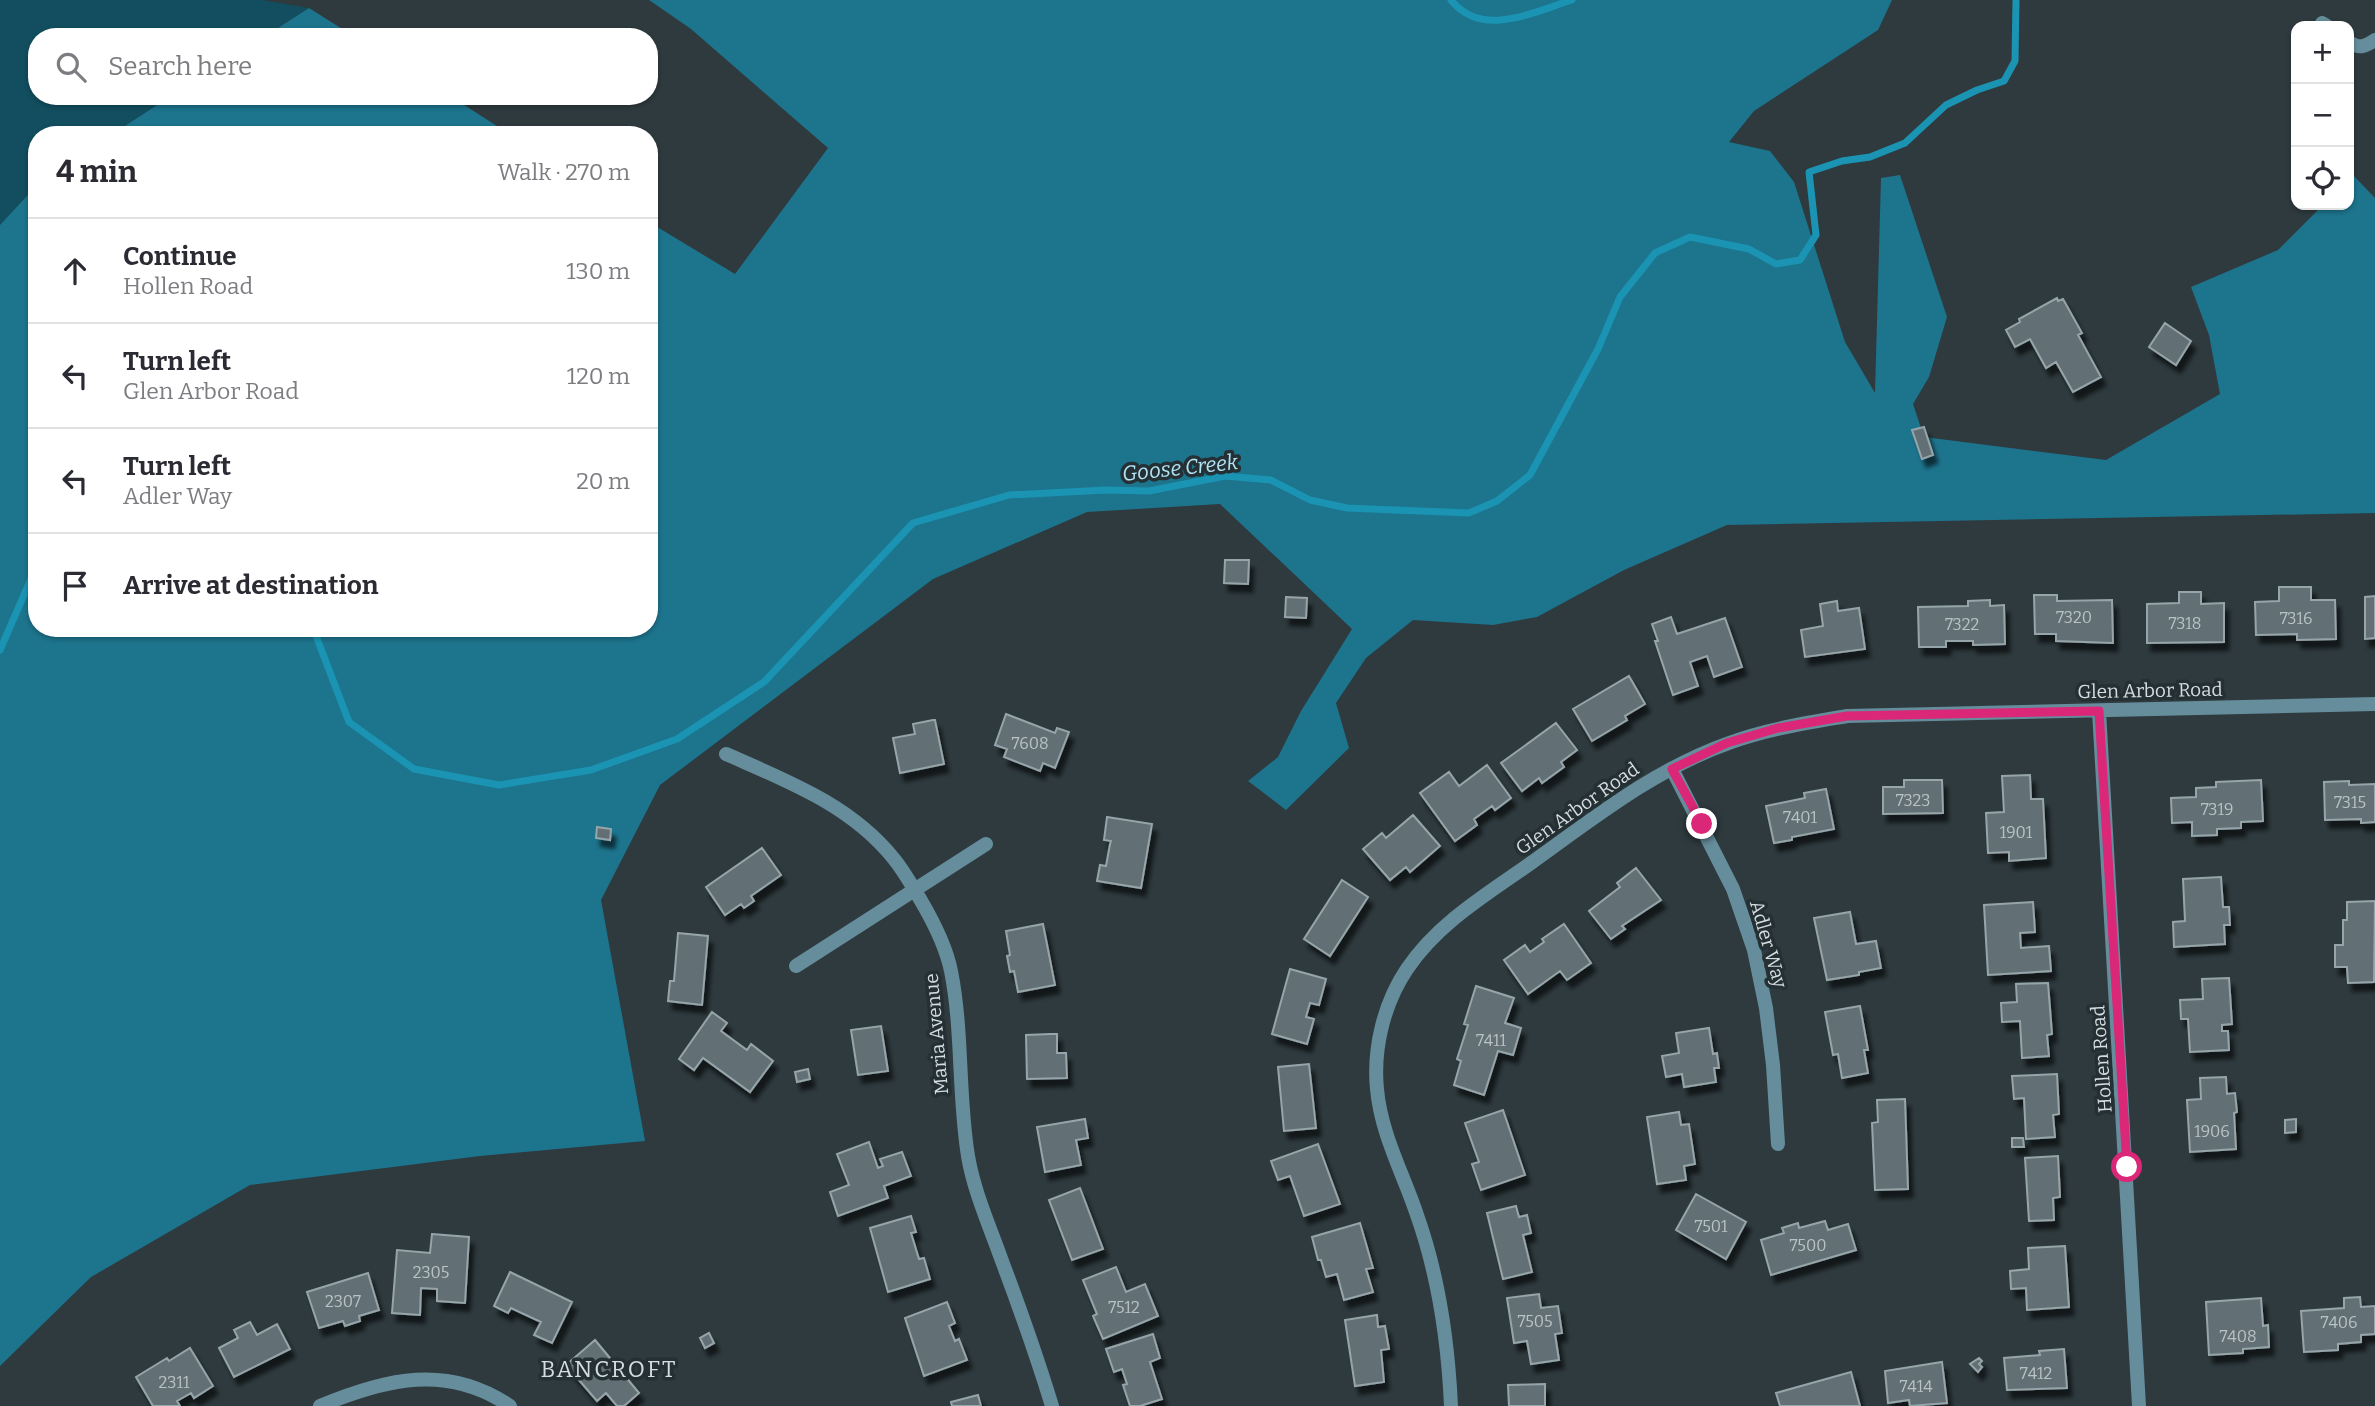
<!DOCTYPE html>
<meta charset="utf-8">
<style>
body{margin:0;font-family:Bitter,serif;background:#f2f2f3;color:#2b2b33}
.controls{position:absolute;right:21px;top:21px;display:grid;overflow:hidden;border-radius:14px;box-shadow:0 2px 5px #0004}
.controls button{width:63px;height:63px;display:grid;place-items:center;padding:0;border:0;border-bottom:2px solid #e1e1e2;background:#fff;color:#2b2b33;font:35px sans-serif}
.stop{position:absolute;width:21px;height:21px;margin:-16px;border:5px solid #db2777;border-radius:50%;background:#fff}
.stop.end{background:#db2777;border-color:#fff;box-shadow:0 2px 7px #0008}
.list{margin:0;padding:0;list-style:none}
h2{display:flex;justify-content:space-between;align-items:center;height:91px;margin:0;padding:0 28px;font-size:30px}
h2 small{font-size:23px;font-weight:400;color:#7c7c81}
.list li{display:grid;grid-template-columns:46px 1fr auto;gap:21px;align-items:center;box-sizing:border-box;height:105px;padding:0 28px;border-top:2px solid #e1e1e2}
.list b{display:block;font-size:26px;white-space:nowrap}
.list p{margin:0;font-size:23px;white-space:nowrap;color:#7c7c81}
.list em{font-size:23px;font-style:normal;color:#7c7c81}
.icon{flex:none;width:38px;height:38px;fill:none;stroke:currentColor;stroke-width:2;stroke-linecap:round;stroke-linejoin:round}
.map{position:relative;flex:none;width:2375px;height:1406px;overflow:hidden}
.search{position:absolute;background:#fff;box-shadow:0 2px 5px #0004;left:28px;top:28px;width:630px;height:77px;display:flex;align-items:center;gap:18px;box-sizing:border-box;padding:0 24px;border-radius:28px;color:#7c7c81;font-size:26px}
.panel{position:absolute;background:#fff;box-shadow:0 2px 5px #0004;left:28px;top:126px;width:630px;height:511px;border-radius:28px}
.map>svg:first-child{display:block}
.green{fill:#124e5f}
.forest{fill:#1d748d}
.lines{fill:none;stroke-linecap:round;stroke-linejoin:round}
.stream{stroke:#1b94b4;stroke-width:7}
.building{fill:#626f74;stroke:#96a5aa;stroke-width:2;filter:url(#shadow)}
.minor{stroke:#658d9b;stroke-width:14}
.route{stroke:#db2777;stroke-width:9}
.labels{text-anchor:middle;stroke-width:7;stroke-linejoin:round;paint-order:stroke}
.number-label{font-size:16px;fill:#b9c2c5}
.street-label{font-size:19px;fill:#d6dde0;stroke:#243034}
.water-label{font-size:21px;font-style:italic;fill:#b3e3f5;stroke:#243034}
.quarter-label{font-size:23px;letter-spacing:2px;fill:#d6dde0;stroke:#243034}
</style>
<div class="map">
<svg width="2375" height="1406" viewBox="0 0 2375 1406">
<defs>
<filter id="shadow"><feDropShadow dx="4.5" dy="8" stdDeviation="2" flood-color="#0009"/></filter>
</defs>
<rect width="100%" height="100%" fill="#2e3a3e"/>
<!-- green -->
<path class="green" d="M 0,0 L 262,0 L 309,8 L 264,37 L 37,37 L 37,96 L 171,96 L 111,135 L 37,135 L 37,185 L 0,225 Z"/>
<!-- forest -->
<path class="forest" d="M 649,0 L 1892,0 L 1878,30 L 1754,111 L 1729,142 L 1770,151 L 1794,182 L 1845,342 L 1875,393 L 1881,178 L 1900,175 L 1947,317 L 1929,377 L 1913,404 L 1924,437 L 2106,460 L 2220,394 L 2209,335 L 2191,287 L 2278,250 L 2323,205 L 2349,205 L 2349,180 L 2353,175 L 2375,198 L 2375,513 L 1727,525 L 1624,570 L 1537,617 L 1493,625 L 1413,620 L 1366,658 L 1336,703 L 1349,748 L 1286,810 L 1248,781 L 1278,757 L 1301,711 L 1352,629 L 1220,504 L 1087,512 L 933,579 L 660,785 L 601,900 L 645,1141 L 480,1156 L 250,1185 L 91,1277 L 0,1366 L 0,225 L 37,185 L 37,628 L 649,628 L 649,222 L 735,274 L 828,148 L 691,29 Z
M 309,8 L 355,37 L 264,37 Z
M 171,96 L 450,96 L 511,135 L 111,135 Z"/>
<g class="lines">
<!-- stream -->
<path class="stream" d="M 1451,0 C 1482,39 1533,12 1572,0
M 313,628 L 349,722 L 414,769 L 499,785 L 591,770 L 677,739 L 764,682 L 913,523 L 1009,495 L 1106,490 L 1149,491 L 1225,476 L 1271,480 L 1310,500 L 1347,508 L 1469,513 L 1497,501 L 1530,475 L 1598,349 L 1620,297 L 1655,253 L 1690,237 L 1749,249 L 1776,264 L 1800,260 L 1816,235 L 1809,172 L 1842,161 L 1870,157 L 1905,143 L 1946,105 L 1977,90 L 2004,81 L 2015,61 L 2016,0
M 0,650 L 37,565"/>
</g>
<!-- building -->
<path class="building" d="M 2057,298 L 2058,301 L 2063,299 L 2082,333 L 2078,335 L 2101,377 L 2073,392 L 2056,362 L 2046,368 L 2030,339 L 2015,347 L 2006,330 L 2020,322 L 2019,319 Z
M 2165,323 L 2191,341 L 2176,365 L 2149,347 Z
M 1924,427 L 1933,455 L 1922,459 L 1912,430 Z
M 1225,560 L 1249,560 L 1248,584 L 1224,583 Z
M 2279,587 L 2311,587 L 2311,600 L 2335,600 L 2336,639 L 2297,640 L 2297,634 L 2256,635 L 2255,602 L 2279,601 Z
M 2179,592 L 2201,592 L 2201,604 L 2224,603 L 2224,642 L 2147,643 L 2147,604 L 2179,603 Z
M 2034,595 L 2057,595 L 2057,601 L 2112,600 L 2113,643 L 2056,641 L 2056,634 L 2035,634 Z
M 2375,596 L 2375,638 L 2365,639 L 2365,597 Z
M 1286,597 L 1307,598 L 1306,618 L 1285,617 Z
M 1990,600 L 1990,606 L 2004,605 L 2005,644 L 1973,645 L 1973,641 L 1946,641 L 1946,647 L 1919,647 L 1918,607 L 1968,606 L 1968,601 Z
M 1837,601 L 1838,611 L 1859,608 L 1865,649 L 1805,657 L 1801,630 L 1823,626 L 1820,604 Z
M 1671,617 L 1677,634 L 1725,618 L 1742,667 L 1714,677 L 1707,656 L 1690,662 L 1698,686 L 1673,695 L 1655,641 L 1658,641 L 1652,624 Z
M 1629,676 L 1645,704 L 1625,716 L 1627,720 L 1592,741 L 1573,709 Z
M 1006,714 L 1055,733 L 1057,728 L 1069,732 L 1055,768 L 1043,763 L 1040,771 L 1004,757 L 1007,749 L 995,745 Z
M 933,720 L 935,720 L 944,764 L 900,773 L 893,738 L 915,734 L 913,724 Z
M 1556,723 L 1577,750 L 1561,762 L 1564,767 L 1542,783 L 1539,778 L 1522,791 L 1501,763 Z
M 1487,765 L 1511,798 L 1495,810 L 1492,806 L 1474,819 L 1477,825 L 1455,841 L 1420,793 L 1449,772 L 1459,786 Z
M 2030,775 L 2031,799 L 2043,799 L 2046,858 L 2009,861 L 2009,852 L 1988,853 L 1986,813 L 2004,812 L 2002,776 Z
M 1904,780 L 1942,780 L 1943,813 L 1883,814 L 1883,787 L 1904,787 Z
M 2261,780 L 2263,821 L 2241,822 L 2241,828 L 2217,829 L 2217,835 L 2192,836 L 2192,822 L 2172,823 L 2171,798 L 2196,797 L 2196,788 L 2216,787 L 2216,782 Z
M 2349,781 L 2349,785 L 2375,784 L 2375,822 L 2361,823 L 2361,819 L 2325,820 L 2324,782 Z
M 1826,789 L 1834,829 L 1792,837 L 1792,840 L 1774,843 L 1766,806 L 1805,798 L 1804,793 Z
M 1413,815 L 1440,846 L 1410,872 L 1406,867 L 1390,880 L 1363,849 L 1382,833 L 1386,838 Z
M 1107,817 L 1152,824 L 1141,888 L 1097,881 L 1100,865 L 1106,866 L 1110,844 L 1111,841 L 1104,840 Z
M 597,827 L 611,829 L 610,840 L 596,838 Z
M 762,848 L 781,875 L 751,896 L 754,901 L 744,908 L 741,904 L 725,915 L 706,887 Z
M 1636,868 L 1661,900 L 1622,926 L 1625,929 L 1611,939 L 1589,911 L 1620,887 L 1617,883 Z
M 2221,877 L 2223,907 L 2229,907 L 2230,925 L 2224,925 L 2225,944 L 2174,947 L 2173,922 L 2185,921 L 2183,879 Z
M 1342,880 L 1368,897 L 1330,956 L 1304,939 Z
M 2375,901 L 2374,982 L 2348,983 L 2347,967 L 2335,967 L 2335,945 L 2343,945 L 2343,920 L 2347,920 L 2347,902 Z
M 2033,902 L 2035,932 L 2020,933 L 2021,948 L 2049,946 L 2051,971 L 1988,975 L 1984,905 Z
M 1850,912 L 1856,944 L 1876,941 L 1881,968 L 1859,972 L 1859,975 L 1827,980 L 1814,918 Z
M 1043,924 L 1055,985 L 1018,992 L 1014,971 L 1010,972 L 1007,956 L 1010,955 L 1006,931 Z
M 1564,924 L 1591,963 L 1567,980 L 1560,971 L 1528,994 L 1504,960 L 1525,945 L 1530,952 L 1544,942 L 1542,939 Z
M 678,933 L 708,936 L 702,1005 L 668,1001 L 670,981 L 674,981 Z
M 1290,969 L 1326,979 L 1319,1005 L 1310,1003 L 1306,1017 L 1314,1019 L 1307,1044 L 1272,1034 Z
M 2229,978 L 2232,1024 L 2222,1025 L 2222,1031 L 2228,1031 L 2229,1050 L 2190,1052 L 2188,1019 L 2181,1019 L 2180,1000 L 2203,999 L 2202,979 Z
M 2048,983 L 2052,1034 L 2047,1035 L 2049,1056 L 2022,1058 L 2020,1021 L 2002,1022 L 2001,1003 L 2017,1002 L 2016,984 Z
M 1476,986 L 1514,998 L 1505,1023 L 1521,1028 L 1513,1055 L 1498,1051 L 1484,1095 L 1454,1085 L 1461,1061 L 1457,1059 L 1468,1025 L 1464,1024 Z
M 1860,1006 L 1868,1050 L 1864,1050 L 1868,1073 L 1842,1078 L 1838,1054 L 1833,1055 L 1825,1012 Z
M 712,1012 L 727,1023 L 721,1031 L 747,1050 L 751,1044 L 773,1061 L 750,1092 L 703,1058 L 694,1070 L 679,1059 Z
M 881,1026 L 888,1071 L 858,1075 L 851,1030 Z
M 1709,1028 L 1713,1054 L 1717,1053 L 1719,1068 L 1714,1068 L 1716,1082 L 1684,1087 L 1682,1074 L 1666,1077 L 1662,1056 L 1679,1053 L 1676,1033 Z
M 1051,1034 L 1057,1034 L 1057,1053 L 1066,1053 L 1067,1078 L 1027,1079 L 1026,1035 Z
M 1309,1064 L 1316,1128 L 1284,1131 L 1278,1067 Z
M 808,1069 L 810,1079 L 797,1082 L 795,1072 Z
M 2057,1074 L 2059,1114 L 2053,1115 L 2055,1137 L 2026,1139 L 2024,1098 L 2014,1099 L 2012,1076 Z
M 2226,1077 L 2227,1094 L 2235,1093 L 2237,1112 L 2234,1113 L 2236,1149 L 2190,1152 L 2187,1100 L 2201,1099 L 2200,1078 Z
M 1905,1099 L 1908,1189 L 1875,1190 L 1872,1123 L 1878,1122 L 1877,1100 Z
M 1503,1110 L 1525,1175 L 1481,1190 L 1472,1164 L 1479,1162 L 1465,1123 Z
M 1679,1112 L 1681,1125 L 1689,1124 L 1695,1164 L 1684,1166 L 1686,1180 L 1657,1184 L 1647,1117 Z
M 1085,1119 L 1088,1138 L 1076,1140 L 1081,1165 L 1045,1172 L 1037,1127 Z
M 2296,1119 L 2296,1132 L 2285,1133 L 2285,1120 Z
M 2012,1138 L 2023,1138 L 2024,1147 L 2012,1147 Z
M 869,1142 L 878,1168 L 883,1166 L 880,1159 L 902,1152 L 911,1176 L 884,1186 L 888,1198 L 838,1216 L 830,1192 L 849,1185 L 837,1154 Z
M 1318,1144 L 1340,1204 L 1304,1216 L 1290,1176 L 1278,1180 L 1271,1161 Z
M 2058,1156 L 2060,1197 L 2053,1198 L 2054,1220 L 2029,1221 L 2025,1158 Z
M 1080,1188 L 1103,1249 L 1072,1260 L 1049,1200 Z
M 1696,1194 L 1746,1222 L 1726,1259 L 1676,1230 Z
M 1516,1206 L 1519,1217 L 1527,1215 L 1531,1233 L 1523,1235 L 1532,1272 L 1503,1279 L 1487,1213 Z
M 911,1216 L 916,1232 L 911,1233 L 919,1259 L 924,1258 L 930,1279 L 888,1292 L 870,1228 Z
M 1825,1221 L 1828,1230 L 1848,1224 L 1856,1250 L 1771,1275 L 1761,1240 L 1784,1233 L 1782,1228 L 1798,1223 L 1799,1228 Z
M 1360,1223 L 1373,1268 L 1366,1269 L 1373,1292 L 1344,1300 L 1337,1274 L 1326,1277 L 1321,1260 L 1318,1260 L 1312,1237 Z
M 432,1234 L 469,1237 L 465,1303 L 437,1301 L 437,1289 L 421,1288 L 420,1315 L 392,1313 L 397,1250 L 430,1253 Z
M 2065,1246 L 2069,1307 L 2027,1310 L 2026,1288 L 2011,1289 L 2010,1271 L 2029,1269 L 2028,1248 Z
M 1116,1267 L 1126,1292 L 1145,1284 L 1158,1316 L 1103,1339 L 1093,1316 L 1097,1314 L 1083,1280 Z
M 510,1272 L 572,1302 L 552,1343 L 534,1335 L 541,1322 L 511,1308 L 508,1313 L 494,1306 Z
M 368,1273 L 379,1310 L 359,1316 L 360,1321 L 345,1326 L 343,1321 L 319,1328 L 307,1292 Z
M 1539,1294 L 1541,1308 L 1558,1306 L 1562,1333 L 1555,1334 L 1559,1360 L 1531,1364 L 1527,1341 L 1514,1343 L 1507,1298 Z
M 2360,1297 L 2361,1307 L 2375,1306 L 2375,1334 L 2361,1335 L 2361,1342 L 2338,1344 L 2338,1350 L 2304,1352 L 2301,1311 L 2344,1308 L 2344,1298 Z
M 2261,1298 L 2263,1326 L 2268,1325 L 2269,1347 L 2243,1349 L 2243,1353 L 2209,1355 L 2206,1302 Z
M 947,1302 L 955,1323 L 949,1326 L 955,1341 L 959,1339 L 967,1360 L 924,1376 L 905,1318 Z
M 1377,1315 L 1378,1327 L 1385,1326 L 1389,1349 L 1381,1350 L 1384,1382 L 1355,1386 L 1345,1320 Z
M 250,1322 L 257,1335 L 277,1324 L 290,1349 L 234,1377 L 219,1348 L 238,1338 L 234,1330 Z
M 709,1333 L 714,1343 L 705,1348 L 700,1338 Z
M 1153,1334 L 1160,1358 L 1150,1362 L 1162,1399 L 1140,1406 L 1130,1406 L 1123,1385 L 1127,1384 L 1122,1369 L 1114,1372 L 1106,1349 Z
M 595,1340 L 639,1393 L 624,1406 L 617,1406 L 606,1393 L 597,1401 L 566,1365 Z
M 190,1348 L 213,1386 L 194,1398 L 191,1393 L 177,1401 L 180,1406 L 153,1406 L 136,1377 L 167,1358 L 169,1361 Z
M 2064,1349 L 2067,1388 L 2007,1390 L 2004,1358 L 2040,1355 L 2039,1351 Z
M 1979,1358 L 1982,1361 L 1979,1364 L 1982,1367 L 1978,1372 L 1970,1364 Z
M 1942,1362 L 1947,1403 L 1910,1406 L 1909,1400 L 1888,1403 L 1885,1371 Z
M 1851,1372 L 1860,1406 L 1780,1406 L 1776,1393 Z
M 1545,1384 L 1545,1406 L 1509,1406 L 1508,1385 Z
M 978,1395 L 981,1406 L 952,1406 L 951,1402 Z"/>
<g class="lines">
<!-- minor -->
<path class="minor" d="M 2322,23 L 2327,26
M 2349,42 C 2359,49 2365,47 2375,40
M 2099,711 L 2139,1406
M 726,754 C 787,781 851,805 894,859 C 904,871 912,886 920,899 C 933,921 946,946 951,971 C 963,1032 958,1095 968,1156 C 974,1192 990,1227 1002,1261 C 1020,1309 1037,1357 1052,1406
M 1672,769 L 1733,889 L 1754,950 L 1766,1008 L 1773,1065 L 1778,1144
M 796,966 L 986,844
M 320,1406 C 385,1379 447,1363 510,1406
M 1451,1406 C 1448,1340 1439,1277 1417,1215 C 1403,1173 1381,1134 1377,1089 C 1373,1048 1384,1003 1407,969 C 1438,923 1487,894 1531,863 C 1594,818 1655,769 1729,743 C 1767,729 1807,723 1847,716 L 2375,704"/>
</g>
<g class="lines">
<!-- route -->
<path class="route" d="M 1702,824 L 1672,769 L 1727,743 L 1778,728 L 1847,716 L 2099,711 L 2127,1167"/>
</g>
<g class="labels">
<!-- number labels -->
<g class="number-label">
<text x="2074" y="623">7320</text>
<text x="2296" y="624">7316</text>
<text x="2185" y="629">7318</text>
<text x="1962" y="630">7322</text>
<text x="1030" y="749">7608</text>
<text x="1913" y="806">7323</text>
<text x="2350" y="808">7315</text>
<text x="2217" y="815">7319</text>
<text x="1800" y="823">7401</text>
<text x="2016" y="838">1901</text>
<text x="1491" y="1046">7411</text>
<text x="2212" y="1137">1906</text>
<text x="1711" y="1232">7501</text>
<text x="1808" y="1251">7500</text>
<text x="431" y="1278">2305</text>
<text x="343" y="1307">2307</text>
<text x="1124" y="1313">7512</text>
<text x="1535" y="1327">7505</text>
<text x="2339" y="1328">7406</text>
<text x="2238" y="1342">7408</text>
<text x="2036" y="1379">7412</text>
<text x="174" y="1388">2311</text>
<text x="1916" y="1392">7414</text>
</g>
<!-- street labels -->
<g class="street-label">
<text transform="translate(2150 690) rotate(-1)" y="7">Glen Arbor Road</text>
<text transform="translate(1577 808) rotate(-35)" y="7">Glen Arbor Road</text>
<text transform="translate(1769 944) rotate(74)" y="7">Adler Way</text>
<text transform="translate(936 1034) rotate(-95)" y="7">Maria Avenue</text>
<text transform="translate(2101 1059) rotate(-94)" y="7">Hollen Road</text>
</g>
<!-- water labels -->
<g class="water-label">
<text transform="translate(1180 468) rotate(-6)" y="7">Goose Creek</text>
</g>
<!-- quarter labels -->
<g class="quarter-label">
<text x="609" y="1377">BANCROFT</text>
</g>
</g>
</svg>
<div class="controls">
<button>+</button>
<button>−</button>
<button><svg class="icon" aria-label="locate" viewBox="0 0 24 24"><circle cx="12" cy="12" r="6"/><path d="M12 2v4M12 18v4M2 12h4M18 12h4"/></svg></button>
</div>
<div class="stop" style="left:2127px;top:1167px"></div>
<div class="stop end" style="left:1702px;top:824px"></div>
<div class="search"><svg class="icon" aria-label="search" viewBox="0 0 24 24"><circle cx="10" cy="10" r="6"/><path d="M15 15l6 6"/></svg>Search here</div>
<section class="panel">
<h2>4 min<small>Walk · 270 m</small></h2>
<ul class="list">
<li><svg class="icon" aria-label="ahead" viewBox="0 0 24 24"><path d="M12 20V5M6 11l6-6 6 6"/></svg><div><b>Continue</b><p>Hollen Road</p></div><em>130 m</em></li>
<li><svg class="icon" aria-label="left" viewBox="0 0 24 24"><path d="M17 20v-9H6M10 6l-5 5 5 5"/></svg><div><b>Turn left</b><p>Glen Arbor Road</p></div><em>120 m</em></li>
<li><svg class="icon" aria-label="left" viewBox="0 0 24 24"><path d="M17 20v-9H6M10 6l-5 5 5 5"/></svg><div><b>Turn left</b><p>Adler Way</p></div><em>20 m</em></li>
<li><svg class="icon" aria-label="arrive" viewBox="0 0 24 24"><path d="M6 21V4h12l-3 4 3 4H6"/></svg><div><b>Arrive at destination</b></div></li>
</ul>
</section>
</div>
